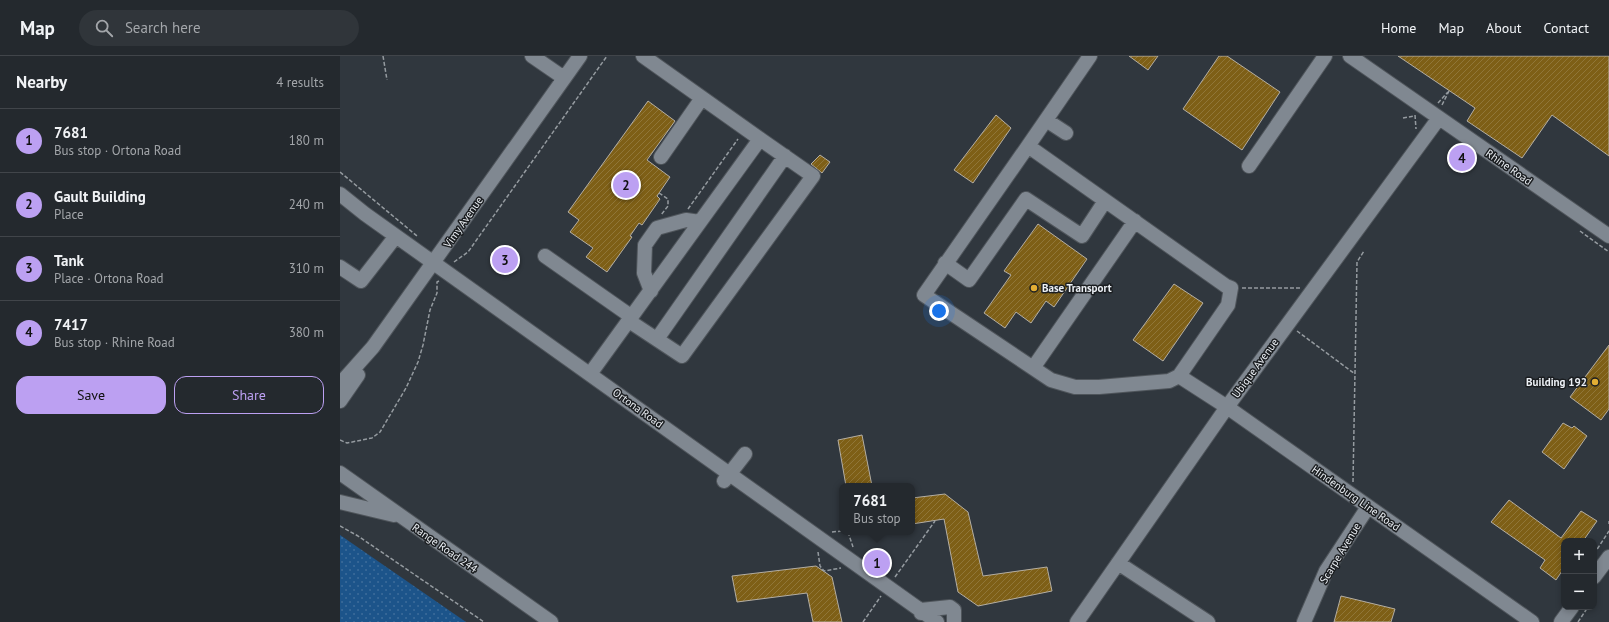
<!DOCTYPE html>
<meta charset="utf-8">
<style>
body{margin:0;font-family:"PT Sans",sans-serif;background:#30353a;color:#f1f3f6}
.controls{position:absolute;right:12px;bottom:12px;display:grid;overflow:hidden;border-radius:8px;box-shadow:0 2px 6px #0003}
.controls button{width:36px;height:36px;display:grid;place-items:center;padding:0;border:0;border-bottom:1px solid #41454a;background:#24292e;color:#f1f3f6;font:20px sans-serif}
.you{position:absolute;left:599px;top:255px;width:14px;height:14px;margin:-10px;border:3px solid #fff;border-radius:50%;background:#1a73e8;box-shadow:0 0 0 6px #1a73e833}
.badge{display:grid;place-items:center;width:26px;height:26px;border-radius:50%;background:#bca0f2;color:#111;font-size:13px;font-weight:700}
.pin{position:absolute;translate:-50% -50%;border:2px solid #fff;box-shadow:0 1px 4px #0006}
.popup{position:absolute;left:499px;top:427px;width:76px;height:52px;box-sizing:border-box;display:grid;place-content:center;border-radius:8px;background:#24292e;filter:drop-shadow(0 1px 3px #0005);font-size:13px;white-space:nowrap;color:#a3a6aa}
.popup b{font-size:15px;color:#f1f3f6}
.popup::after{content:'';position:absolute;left:50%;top:100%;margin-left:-8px;border:8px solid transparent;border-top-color:#24292e}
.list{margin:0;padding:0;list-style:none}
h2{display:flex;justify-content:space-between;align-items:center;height:52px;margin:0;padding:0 16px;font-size:17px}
h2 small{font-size:13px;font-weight:400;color:#a3a6aa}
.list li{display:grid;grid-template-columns:26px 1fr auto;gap:12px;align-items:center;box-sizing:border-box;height:64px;padding:0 16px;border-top:1px solid #41454a}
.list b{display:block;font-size:15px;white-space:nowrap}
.list p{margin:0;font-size:13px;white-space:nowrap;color:#a3a6aa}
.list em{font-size:13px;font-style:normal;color:#a3a6aa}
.actions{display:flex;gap:8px;padding:12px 16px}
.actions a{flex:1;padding:9px 0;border:1px solid #bca0f2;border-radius:12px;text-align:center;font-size:14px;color:#bca0f2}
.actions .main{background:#bca0f2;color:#111}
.icon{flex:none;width:22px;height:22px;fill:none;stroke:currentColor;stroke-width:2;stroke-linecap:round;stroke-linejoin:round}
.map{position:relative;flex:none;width:1269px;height:566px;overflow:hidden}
header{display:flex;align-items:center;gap:24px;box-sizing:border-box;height:56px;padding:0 20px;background:#24292e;border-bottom:1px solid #41454a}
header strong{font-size:19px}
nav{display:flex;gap:22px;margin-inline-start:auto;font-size:14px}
.search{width:280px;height:36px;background:#30353a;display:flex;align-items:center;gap:10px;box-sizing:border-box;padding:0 14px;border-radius:22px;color:#a3a6aa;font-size:15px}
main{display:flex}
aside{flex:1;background:#24292e}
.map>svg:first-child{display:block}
.grass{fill:url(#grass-dots)}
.building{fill:url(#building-hatch);stroke:#b4aea3}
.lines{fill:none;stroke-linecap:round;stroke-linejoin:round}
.minor-casing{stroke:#4f555b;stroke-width:16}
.path{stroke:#959ba0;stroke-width:1.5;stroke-dasharray:4 2;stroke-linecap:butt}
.minor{stroke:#808891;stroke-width:14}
.poi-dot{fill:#e3ae34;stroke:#1b1e21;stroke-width:1.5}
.labels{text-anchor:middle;stroke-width:3;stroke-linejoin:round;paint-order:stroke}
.street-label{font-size:11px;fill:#ecf0f5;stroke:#1b1e21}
.poi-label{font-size:11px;font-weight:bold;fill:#ecf0f5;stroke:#1b1e21;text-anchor:start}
</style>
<header>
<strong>Map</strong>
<div class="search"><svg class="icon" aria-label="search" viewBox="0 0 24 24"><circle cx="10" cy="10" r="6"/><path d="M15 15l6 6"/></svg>Search here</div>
<nav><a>Home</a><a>Map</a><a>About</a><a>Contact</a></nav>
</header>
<main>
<aside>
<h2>Nearby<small>4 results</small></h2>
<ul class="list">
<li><span class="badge">1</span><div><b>7681</b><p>Bus stop · Ortona Road</p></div><em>180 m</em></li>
<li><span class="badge">2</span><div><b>Gault Building</b><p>Place</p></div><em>240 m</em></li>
<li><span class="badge">3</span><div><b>Tank</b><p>Place · Ortona Road</p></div><em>310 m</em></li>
<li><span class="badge">4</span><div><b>7417</b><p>Bus stop · Rhine Road</p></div><em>380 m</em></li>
</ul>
<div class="actions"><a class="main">Save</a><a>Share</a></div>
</aside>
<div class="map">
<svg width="1269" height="566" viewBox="0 0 1269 566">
<defs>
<pattern id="grass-dots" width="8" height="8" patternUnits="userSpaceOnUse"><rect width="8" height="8" fill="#1c548a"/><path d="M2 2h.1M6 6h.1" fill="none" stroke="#3d6d9b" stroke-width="1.8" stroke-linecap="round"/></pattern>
<pattern id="building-hatch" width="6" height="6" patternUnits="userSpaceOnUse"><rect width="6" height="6" fill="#7e5f16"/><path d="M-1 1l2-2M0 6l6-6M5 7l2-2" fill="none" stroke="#907638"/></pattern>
</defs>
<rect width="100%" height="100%" fill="#30373e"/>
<!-- grass -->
<path class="grass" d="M 0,479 L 126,566 L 0,566 Z"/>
<!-- building -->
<path class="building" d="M 789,0 L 818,0 L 808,14 Z
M 879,0 L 887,0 L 940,36 L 902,94 L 843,53 Z
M 1058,0 L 1269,0 L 1269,100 L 1212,59 L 1182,102 L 1127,65 L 1135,52 Z
M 308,45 L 335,65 L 307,104 L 330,121 L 317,140 L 320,143 L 302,169 L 299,167 L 290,180 L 292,181 L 267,216 L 246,201 L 253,192 L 230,176 L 239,164 L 228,156 Z
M 656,59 L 671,72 L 633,127 L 614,114 Z
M 480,99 L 490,106 L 482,117 L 471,108 Z
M 698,168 L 747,203 L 714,251 L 706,245 L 691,267 L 676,256 L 665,272 L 644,257 L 671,219 L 664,215 Z
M 834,228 L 863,247 L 823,305 L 793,284 Z
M 1269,289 L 1269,353 L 1261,364 L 1230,341 Z
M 1223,367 L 1232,372 L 1234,370 L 1247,380 L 1224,413 L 1202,396 Z
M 522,379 L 532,430 L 506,430 L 498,384 Z
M 605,438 L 628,456 L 643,520 L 707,511 L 712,535 L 638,550 L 618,536 L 604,463 L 572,468 L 572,442 Z
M 1169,444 L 1221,482 L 1241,455 L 1257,465 L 1243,485 L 1224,485 L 1224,512 L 1216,524 L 1200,512 L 1205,504 L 1151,466 Z
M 476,510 L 492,521 L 502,566 L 473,566 L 467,537 L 397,546 L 392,520 Z
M 1001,540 L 1055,553 L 1051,566 L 994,566 Z"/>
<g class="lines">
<!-- minor casing -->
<g class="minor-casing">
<path id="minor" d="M 192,0 L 224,22
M 1010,0 L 1269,180
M 706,64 L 726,77
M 688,90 L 584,239 L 711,324 L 735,331 L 759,331 L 829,325 L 839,320 L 888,249 L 891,232 L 886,230 L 688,90 L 750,0
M 321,101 L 362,42
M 909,110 L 985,0
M 0,138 L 25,158 L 597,566
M 205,200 L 292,261
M 605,207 L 629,224 L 686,143 L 742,180 L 765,145
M 0,211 L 21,225 L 56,180
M 311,235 L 304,217 L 305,189 L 317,172 L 346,164 L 360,166
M 289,265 L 342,300 L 473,120 L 420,83
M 317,283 L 445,100
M 693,312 L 795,165
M 250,318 L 420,83 L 303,0
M 839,320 L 887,351 L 1192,566
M 0,328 L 33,291 L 240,0
M 0,345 L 18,319
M 0,417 L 211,566
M 384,425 L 405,398
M 0,446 L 54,459
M 778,507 L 868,566
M 1254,521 L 1269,501
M 581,557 L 581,554 L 610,551 L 614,554 L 614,566
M 737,566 L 887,351 L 1099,62
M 964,566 L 986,515 L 1028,451
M 1221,566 L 1232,551"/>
</g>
<!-- path -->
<path class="path" d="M 43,0 L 47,24
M 1098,47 L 1108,36
M 1102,49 L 1109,35
M 1075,59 L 1076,73
M 1063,62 L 1074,60
M 0,116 L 77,180
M 319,137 L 328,143 L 328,150 L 321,159
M 348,153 L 398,83
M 1240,175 L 1269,196
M 114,206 L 128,196 L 267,0
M 902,232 L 960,232
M 957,275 L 1015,318
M 0,384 L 7,387 L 32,382 L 40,376 L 66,332 L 78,306 L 83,289 L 90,254 L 97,237 L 97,226 L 99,225
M 1013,426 L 1017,206 L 1024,195
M 1269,465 L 1269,468
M 0,470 L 18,480 L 144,566
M 492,476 L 502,475
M 508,476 L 513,491
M 478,496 L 480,510 L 484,515 L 501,512
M 1254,498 L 1269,475
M 555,521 L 595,465
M 523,566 L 541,540
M 1238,566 L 1248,551"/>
<!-- minor -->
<use href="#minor" class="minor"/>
</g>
<!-- markers -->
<g class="poi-dot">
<circle cx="694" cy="232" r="4"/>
<circle cx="1255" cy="326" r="4"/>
</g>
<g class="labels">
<!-- street labels -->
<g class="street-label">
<text transform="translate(1169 111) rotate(35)" y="4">Rhine Road</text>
<text transform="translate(123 166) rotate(-55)" y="4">Vimy Avenue</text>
<text transform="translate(915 312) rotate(-54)" y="4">Ubique Avenue</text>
<text transform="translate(298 352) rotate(36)" y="4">Ortona Road</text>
<text transform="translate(1016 442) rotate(35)" y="4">Hindenburg Line Road</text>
<text transform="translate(105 492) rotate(35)" y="4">Range Road 244</text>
<text transform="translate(1000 497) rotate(-59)" y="4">Scarpe Avenue</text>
</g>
<!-- poi labels -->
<g class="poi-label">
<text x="702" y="236">Base Transport</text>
<text x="1247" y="330" text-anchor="end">Building 192</text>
</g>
</g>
</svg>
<div class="controls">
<button>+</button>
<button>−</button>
</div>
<div class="you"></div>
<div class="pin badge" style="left:537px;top:507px">1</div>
<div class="popup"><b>7681</b>Bus stop</div>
<div class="pin badge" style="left:286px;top:129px">2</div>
<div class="pin badge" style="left:165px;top:204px">3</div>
<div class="pin badge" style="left:1122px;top:102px">4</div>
</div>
</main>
